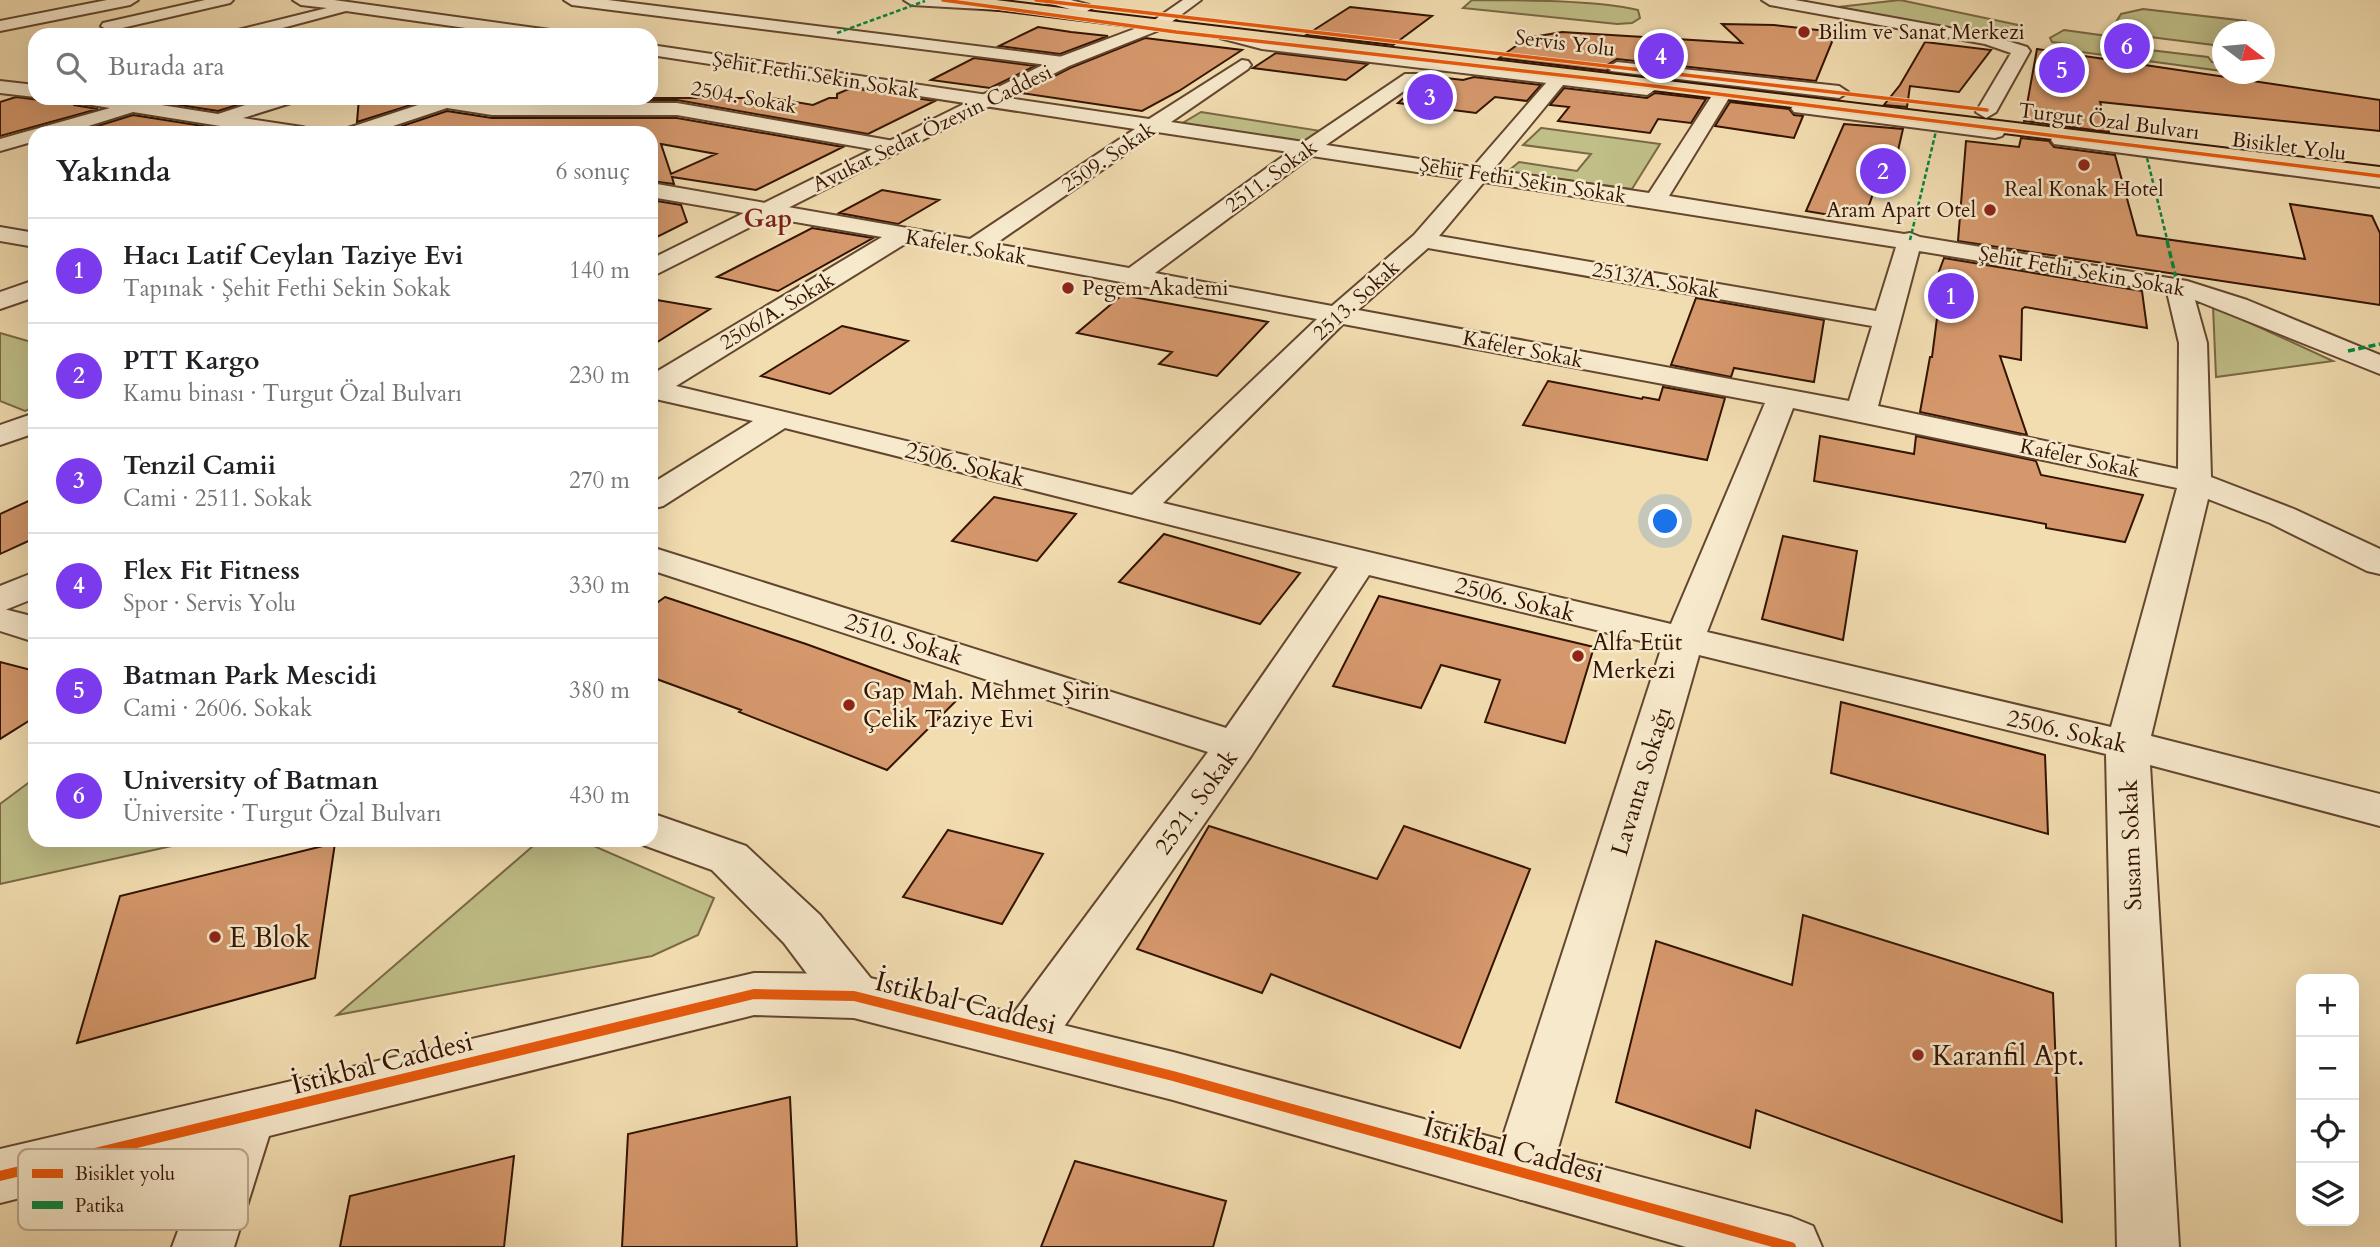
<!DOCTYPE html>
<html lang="tr">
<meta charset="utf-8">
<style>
body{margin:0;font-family:Cardo,serif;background:#f2f2f2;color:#202124}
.controls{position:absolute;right:21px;bottom:21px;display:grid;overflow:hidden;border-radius:14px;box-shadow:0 7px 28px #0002}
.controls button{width:63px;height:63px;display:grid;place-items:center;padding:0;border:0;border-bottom:2px solid #e0e0e0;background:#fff;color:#202124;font:35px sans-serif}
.compass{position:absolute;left:2212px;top:21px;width:63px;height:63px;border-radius:50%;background:#fff;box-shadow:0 7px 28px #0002;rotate:106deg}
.you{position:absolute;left:1666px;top:522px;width:24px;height:24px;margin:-18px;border:5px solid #fff;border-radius:50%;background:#1a73e8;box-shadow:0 0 0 10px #1a73e833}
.badge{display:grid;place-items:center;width:46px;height:46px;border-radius:50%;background:#7c3aed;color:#fff;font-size:23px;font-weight:700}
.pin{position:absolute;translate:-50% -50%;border:4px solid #fff;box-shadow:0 2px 7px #0006}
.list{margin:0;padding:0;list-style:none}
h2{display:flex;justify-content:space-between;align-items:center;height:91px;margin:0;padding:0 28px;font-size:30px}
h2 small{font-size:23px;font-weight:400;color:#757577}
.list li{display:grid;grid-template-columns:46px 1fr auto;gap:21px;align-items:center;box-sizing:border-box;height:105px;padding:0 28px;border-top:2px solid #e0e0e0}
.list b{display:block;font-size:26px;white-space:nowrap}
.list p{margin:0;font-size:23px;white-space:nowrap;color:#757577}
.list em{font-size:23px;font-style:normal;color:#757577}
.icon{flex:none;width:38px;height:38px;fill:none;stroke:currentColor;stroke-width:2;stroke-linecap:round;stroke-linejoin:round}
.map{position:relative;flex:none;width:2380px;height:1247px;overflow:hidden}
.search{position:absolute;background:#fff;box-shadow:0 7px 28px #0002;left:28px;top:28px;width:630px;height:77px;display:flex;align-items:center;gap:18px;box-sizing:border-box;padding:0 24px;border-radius:21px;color:#757577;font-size:26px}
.panel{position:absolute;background:#fff;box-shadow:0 7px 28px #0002;left:28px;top:126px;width:630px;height:721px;border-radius:21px}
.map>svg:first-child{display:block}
.green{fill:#c0bf88;stroke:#7a6945;stroke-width:2}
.building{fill:#d5986c;stroke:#331302;stroke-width:2;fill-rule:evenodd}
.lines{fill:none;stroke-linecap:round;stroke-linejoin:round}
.minor-casing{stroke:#63462e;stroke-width:4}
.tertiary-casing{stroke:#63462e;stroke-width:4}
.primary-casing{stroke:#331302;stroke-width:4}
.minor{fill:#f7e9cc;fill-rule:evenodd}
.tertiary{fill:#f7e9cc;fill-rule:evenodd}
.primary{fill:#f2ddb1;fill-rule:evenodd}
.quiet-far1{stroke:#00873e;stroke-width:2.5;stroke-dasharray:4.5 2.5;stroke-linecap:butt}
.quiet{stroke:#00873e;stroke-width:3.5;stroke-dasharray:7 3.5;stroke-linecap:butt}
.cycleway-far1-casing{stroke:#f7e9cc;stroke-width:5}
.cycleway-casing{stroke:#f7e9cc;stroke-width:14}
.cycleway-far1{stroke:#e8590c;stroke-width:3.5}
.cycleway{stroke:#e8590c;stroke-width:10}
.poi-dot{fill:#8f2418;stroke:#f7e9cc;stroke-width:2.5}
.labels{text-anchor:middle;stroke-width:5;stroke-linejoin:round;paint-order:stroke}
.far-poi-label{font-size:21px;fill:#331302;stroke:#f7e9cc;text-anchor:start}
.far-street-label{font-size:21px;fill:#331302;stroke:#f7e9cc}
.street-label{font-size:24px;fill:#331302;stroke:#f7e9cc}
.poi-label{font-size:24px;fill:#331302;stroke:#f7e9cc;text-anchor:start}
.far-district-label{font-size:26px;font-weight:bold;fill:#7a1f14;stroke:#f7e9cc}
.near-poi-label{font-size:28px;fill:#331302;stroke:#f7e9cc;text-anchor:start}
.near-street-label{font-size:28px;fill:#331302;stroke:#f7e9cc}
.key{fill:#f7e9cc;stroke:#bca98f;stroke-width:2}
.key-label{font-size:19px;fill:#331302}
</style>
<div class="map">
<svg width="2380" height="1247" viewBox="0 0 2380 1247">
<rect width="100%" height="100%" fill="#f2ddb1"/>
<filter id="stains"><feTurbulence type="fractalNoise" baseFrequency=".00286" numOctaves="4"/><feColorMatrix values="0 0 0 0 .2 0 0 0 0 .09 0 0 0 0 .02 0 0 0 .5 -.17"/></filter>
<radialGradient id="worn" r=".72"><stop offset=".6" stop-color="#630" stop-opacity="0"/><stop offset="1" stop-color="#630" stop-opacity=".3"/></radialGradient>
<!-- green -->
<path class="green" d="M 1472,0 C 1517,0 1597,0 1638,10 L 1640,18 L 1632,23 L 1617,24 L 1463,8 Z
M 1900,0 L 2023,26 L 2014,41 L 1838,7 Z
M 2143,9 L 2246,21 L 2246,31 L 2222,32 L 2222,46 L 2110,32 L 2121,14 Z
M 2064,30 L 2107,36 L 2108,45 L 2208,57 L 2212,62 L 2222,63 L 2222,71 L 2066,50 L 2068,44 L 2052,42 L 2050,38 Z
M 1201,112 L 1327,132 L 1308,144 L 1181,124 Z
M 1541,128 L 1542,128 L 1660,144 L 1632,189 L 1507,172 L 1519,162 L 1577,171 L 1591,154 L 1523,145 Z
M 2213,306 L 2333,361 L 2216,377 Z
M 0,333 L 35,343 L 35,407 L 25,411 L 0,401 Z
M 35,778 L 35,840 L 199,840 L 0,884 L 0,804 Z
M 540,840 L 580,840 L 714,898 L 698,935 L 652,956 L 337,1015 Z"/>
<!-- building -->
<path class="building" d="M 1350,7 L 1432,16 L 1393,45 L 1306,35 Z
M 1722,24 L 1774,25 L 1836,32 L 1816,81 L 1617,59 L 1607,65 L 1608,71 L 1499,58 L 1527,38 L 1562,32 L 1742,43 Z
M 1038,27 L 1071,32 L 1108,36 L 1060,54 L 999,46 Z
M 1145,38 L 1242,50 L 1179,91 L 1142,111 L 1021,93 L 1070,68 Z
M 1925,42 L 1991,50 L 1959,92 L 1910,86 L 1907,107 L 1884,105 L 1900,85 Z
M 2037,49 L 2380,100 L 2380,131 L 2100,102 L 2109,132 L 2024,121 Z
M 1276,53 L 1368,64 L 1346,80 L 1253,68 Z
M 974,58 L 1035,66 L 990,88 L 931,80 Z
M 1429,76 L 1463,80 L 1474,77 L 1541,85 L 1527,101 L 1495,97 L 1476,113 L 1398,103 Z
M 851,88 L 935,101 L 868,134 L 677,100 L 492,100 L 475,98 L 772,98 L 813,105 L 829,98 L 837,98 L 837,94 Z
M 1564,88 L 1647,98 L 1655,93 L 1706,99 L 1691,123 L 1658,119 L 1650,133 L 1558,121 L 1569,107 L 1550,105 Z
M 16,97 L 55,102 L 56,98 L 70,98 L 74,105 L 98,109 L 0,136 L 0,102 Z
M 134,98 L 259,98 L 218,111 Z
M 359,98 L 407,98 L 411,105 L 357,122 Z
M 1730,102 L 1789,109 L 1794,115 L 1803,116 L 1794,138 L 1715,126 Z
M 447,111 L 492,118 L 677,118 L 843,147 L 756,190 L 672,177 L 674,184 L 651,181 L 651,133 L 387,131 ZM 661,144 L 716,154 L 671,174 Z
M 133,115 L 222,129 L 209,133 L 75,133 Z
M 1844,124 L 1903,129 L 1891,181 L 1878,179 L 1865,217 L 1848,218 L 1806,211 Z
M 2021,138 L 2049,141 L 2054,147 L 2115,155 L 2137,235 L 2305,259 L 2290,204 L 2372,216 L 2380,233 L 2380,305 L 1958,241 L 1966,141 L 2019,147 Z
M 882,190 L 939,200 L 898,224 L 839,213 Z
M 651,200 L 681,205 L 687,222 L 651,240 Z
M 812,228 L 873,238 L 778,291 L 717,277 Z
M 1944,258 L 2142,291 L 2147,328 L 2025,307 L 2022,309 L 2021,360 L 2000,356 L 2027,435 L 1920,412 L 1930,357 L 1932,357 L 1940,295 L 1931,293 Z
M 1122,295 L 1221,313 L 1268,322 L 1217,376 L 1159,364 L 1172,352 L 1077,333 Z
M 1696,298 L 1824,320 L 1814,382 L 1734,368 L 1731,377 L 1671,365 Z
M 651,299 L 710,309 L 651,346 Z
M 842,326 L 908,341 L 830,394 L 761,376 Z
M 1548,381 L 1642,399 L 1643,397 L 1659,400 L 1663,387 L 1725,398 L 1707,460 L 1523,425 Z
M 1820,436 L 1914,454 L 1916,436 L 2036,461 L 2041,475 L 2143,495 L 2125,542 L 2046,528 L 2046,524 L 1814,481 Z
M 994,497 L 1076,514 L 1037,561 L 952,541 Z
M 35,498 L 35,538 L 0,554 L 0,514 Z
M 1164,534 L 1300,573 L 1260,624 L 1119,582 Z
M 1783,536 L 1857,551 L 1843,640 L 1762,619 Z
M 1379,596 L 1594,647 L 1565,743 L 1485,722 L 1500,680 L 1441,665 L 1421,708 L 1333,686 Z
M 665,597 L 806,644 L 958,699 L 887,770 L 739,712 L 741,710 L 651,677 L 651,607 Z
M 0,662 L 35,671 L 35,717 L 0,739 Z
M 1841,702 L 2045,755 L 2048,834 L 1831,773 Z
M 1209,826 L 1377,879 L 1404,826 L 1530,869 L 1460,1048 L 1271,974 L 1262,993 L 1137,949 Z
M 948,830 L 1043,854 L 1002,924 L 903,897 Z
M 335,843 L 315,978 L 77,1043 L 120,896 Z
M 1803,915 L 2053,993 L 2062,1222 L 1756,1110 L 1750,1148 L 1616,1102 L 1656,941 L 1792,985 Z
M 790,1097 L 797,1247 L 622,1247 L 628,1134 Z
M 514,1156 L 504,1247 L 340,1247 L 350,1196 Z
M 1075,1161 L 1226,1201 L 1213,1247 L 1041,1247 Z"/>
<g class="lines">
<!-- minor casing -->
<g class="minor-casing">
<path id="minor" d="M 107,0 L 138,0 L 130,5 L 0,31 L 0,21 Z
M 205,0 L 233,0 L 230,3 L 109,31 L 101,26 L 103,23 Z
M 293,0 L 334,0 L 550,30 L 558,35 L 515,35 L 346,11 L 256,35 L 228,35 L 230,32 L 327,8 L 301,5 Z
M 564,0 L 608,0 L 1063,57 L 1072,62 L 1063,67 L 572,5 Z
M 1762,0 L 1795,0 L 1988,35 L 2027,47 L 2030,51 L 1996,112 L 1986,118 L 1976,112 L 2011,53 L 1985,44 L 1770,5 Z
M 651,45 L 1149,119 L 1242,60 L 1248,61 L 1251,65 L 1248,69 L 1171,122 L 1304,142 L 1405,74 L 1417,74 L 1420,78 L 1417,82 L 1326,145 L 1473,167 L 1553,75 L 1559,74 L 1568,79 L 1493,170 L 1649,193 L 1713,94 L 1720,92 L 1729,98 L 1669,196 L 1904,234 L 1910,233 L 1920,237 L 2187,281 L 2247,300 L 2380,355 L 2380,374 L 2195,300 L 2207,343 L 2211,477 L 2294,509 L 2380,549 L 2380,574 L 2367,571 L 2270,523 L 2208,499 L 2151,736 L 2380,794 L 2380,826 L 2150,765 L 2179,1247 L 2117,1247 L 2106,754 L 1699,655 L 1551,1173 L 1542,1192 L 1521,1200 L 1500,1192 L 1491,1173 L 1662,646 L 1369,575 L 1251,756 L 1045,1054 L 1026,1061 L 1007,1054 L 999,1038 L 1007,1022 L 1208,752 L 651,570 L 651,547 L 1226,728 L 1338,567 L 785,428 L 663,506 L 651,509 L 651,484 L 753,421 L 651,398 L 651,375 L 882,237 L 651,197 L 651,183 L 970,239 L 1135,129 L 651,55 ZM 1157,132 L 1289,152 L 1129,268 L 995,244 ZM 1312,156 L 1463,179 L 1414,235 L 1332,306 L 1155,273 ZM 1484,182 L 1896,247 L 1876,311 L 1439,236 ZM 908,242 L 1317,319 L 1132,495 L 676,386 ZM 1428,248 L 1872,326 L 1849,401 L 1358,310 ZM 1919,251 L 2167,292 L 2179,343 L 2178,469 L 1878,406 ZM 1343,324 L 1765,403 L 1671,624 L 1163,503 ZM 1793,408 L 2177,488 L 2111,727 L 1707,632 Z
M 0,81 L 35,85 L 35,97 L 0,93 Z
M 72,98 L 117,98 L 218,114 L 267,98 L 296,98 L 294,102 L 243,118 L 302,127 L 309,129 L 312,133 L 264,133 L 133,112 L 66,133 L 35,133 L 35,141 L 0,151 L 0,139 L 110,108 L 74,102 Z
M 409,98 L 456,98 L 492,103 L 677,103 L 894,141 L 901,143 L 904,147 L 901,151 L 894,153 L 677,115 L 492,115 L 447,108 L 372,133 L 342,133 L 345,129 L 421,104 L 411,102 Z
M 0,227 L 35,233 L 35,247 L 0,241 Z
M 35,280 L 35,297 L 0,309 L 0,292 Z
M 35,413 L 35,433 L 0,445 L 0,425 Z
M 0,608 L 35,617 L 35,642 L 0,631 Z
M 651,813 L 746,846 L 820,915 L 873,981 L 880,996 L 873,1011 L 854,1018 L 835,1011 L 784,943 L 712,870 L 635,842 L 651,840 Z
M 247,1092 L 267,1099 L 275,1117 L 234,1247 L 172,1247 L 227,1099 Z"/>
</g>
<!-- tertiary casing -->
<g class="tertiary-casing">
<path id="tertiary" d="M 904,0 L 992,0 L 1004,2 L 1007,5 L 999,10 L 912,5 Z
M 1045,0 L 1071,0 L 1089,5 L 1092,8 L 1084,13 L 1048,3 Z
M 1183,0 L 1201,0 L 1162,29 L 1069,66 L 651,277 L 651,259 L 1057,58 L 1150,23 Z
M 1226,30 L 1262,39 L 1647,83 L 1656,89 L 1647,95 L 1262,49 L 1220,38 L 1218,35 Z
M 1617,62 L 1839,86 L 1848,92 L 1839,98 L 1611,71 L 1608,67 Z
M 1801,102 L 1995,126 L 2002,128 L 2005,132 L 2002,136 L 1995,138 L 1794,112 L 1791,108 Z
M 2061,134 L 2380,173 L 2380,187 L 2054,144 L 2051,140 L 2054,136 Z
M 35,572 L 35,598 L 0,612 L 0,586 Z
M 754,973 L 854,974 L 1173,1052 L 1791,1217 L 1813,1226 L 1822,1247 L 1686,1247 L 1173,1100 L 854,1018 L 754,1015 L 0,1203 L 0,1149 Z"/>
</g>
<!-- primary casing -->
<g class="primary-casing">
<path id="primary" d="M 950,0 L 996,0 L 2380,167 L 2380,179 L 958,5 Z"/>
</g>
<!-- minor -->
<use href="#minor" class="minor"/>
<!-- tertiary -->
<use href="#tertiary" class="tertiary"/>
<!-- primary -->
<use href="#primary" class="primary"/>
<!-- quiet-far1 -->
<path class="quiet-far1" d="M 837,33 L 925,1
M 2147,158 L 2168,243
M 1910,240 L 1936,131"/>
<!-- quiet -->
<path class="quiet" d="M 2167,241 L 2178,286
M 2348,351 L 2380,344"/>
<!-- cycleway-far1 casing -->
<g class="cycleway-far1-casing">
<path id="cycleway-far1" d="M 943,0 L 1176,32 L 1605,80 L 2380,176
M 1036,0 L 1987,110"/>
</g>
<!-- cycleway casing -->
<g class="cycleway-casing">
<path id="cycleway" d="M 0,1176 L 754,994 L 854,996 L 1173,1076 L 1791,1247"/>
</g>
<!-- cycleway-far1 -->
<use href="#cycleway-far1" class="cycleway-far1"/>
<!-- cycleway -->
<use href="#cycleway" class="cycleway"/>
</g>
<!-- markers -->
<g class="poi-dot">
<circle cx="1804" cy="32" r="7"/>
<circle cx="2084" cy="165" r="7"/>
<circle cx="1990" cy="210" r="7"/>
<circle cx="1068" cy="288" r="7"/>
<circle cx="1578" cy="656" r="7"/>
<circle cx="849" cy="705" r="7"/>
<circle cx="215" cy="937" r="7"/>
<circle cx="1918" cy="1055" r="7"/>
</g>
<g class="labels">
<!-- far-poi labels -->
<g class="far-poi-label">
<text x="1818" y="39">Bilim ve Sanat Merkezi</text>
<text x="2084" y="196" text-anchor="middle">Real Konak Hotel</text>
<text x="1976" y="217" text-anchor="end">Aram Apart Otel</text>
<text x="1082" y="295">Pegem Akademi</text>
</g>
<!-- far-street labels -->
<g class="far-street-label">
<text transform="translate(1565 43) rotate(7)" y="7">Servis Yolu</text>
<text transform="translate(816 75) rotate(9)" y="7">Şehit Fethi Sekin Sokak</text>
<text transform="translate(744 97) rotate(10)" y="7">2504. Sokak</text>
<text transform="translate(2109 121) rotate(7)" y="7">Turgut Özal Bulvarı</text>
<text transform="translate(932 128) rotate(-26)" y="7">Avukat Sedat Özevin Caddesi</text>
<text transform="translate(2289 146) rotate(7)" y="7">Bisiklet Yolu</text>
<text transform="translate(1108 157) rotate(-34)" y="7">2509. Sokak</text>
<text transform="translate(1271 176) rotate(-36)" y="7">2511. Sokak</text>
<text transform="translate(1523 180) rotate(9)" y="7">Şehit Fethi Sekin Sokak</text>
<text transform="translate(966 247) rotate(10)" y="7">Kafeler Sokak</text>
<text transform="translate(2082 271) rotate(10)" y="7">Şehit Fethi Sekin Sokak</text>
<text transform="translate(1656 280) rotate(10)" y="7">2513/A. Sokak</text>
<text transform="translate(1356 300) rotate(-42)" y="7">2513. Sokak</text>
<text transform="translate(777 311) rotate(-31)" y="7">2506/A. Sokak</text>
<text transform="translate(1523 349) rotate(11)" y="7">Kafeler Sokak</text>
<text transform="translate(2080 458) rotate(12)" y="7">Kafeler Sokak</text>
</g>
<!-- street labels -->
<g class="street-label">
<text transform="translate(965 464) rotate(14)" y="8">2506. Sokak</text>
<text transform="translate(1515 599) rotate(14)" y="8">2506. Sokak</text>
<text transform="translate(904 639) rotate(18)" y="8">2510. Sokak</text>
<text transform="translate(2067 731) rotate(13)" y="8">2506. Sokak</text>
<text transform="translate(1641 781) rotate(-73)" y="8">Lavanta Sokağı</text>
<text transform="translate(1196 802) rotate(-54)" y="8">2521. Sokak</text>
<text transform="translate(2131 845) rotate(-92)" y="8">Susam Sokak</text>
</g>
<!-- poi labels -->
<g class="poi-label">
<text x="1592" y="650">Alfa Etüt<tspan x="1592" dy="28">Merkezi</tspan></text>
<text x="863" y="699">Gap Mah. Mehmet Şirin<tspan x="863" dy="28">Çelik Taziye Evi</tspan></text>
</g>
<!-- far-district labels -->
<g class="far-district-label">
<text x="768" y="227">Gap</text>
</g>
<!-- near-poi labels -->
<g class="near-poi-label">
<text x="229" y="947">E Blok</text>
<text x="1932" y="1065">Karanfil Apt.</text>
</g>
<!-- near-street labels -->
<g class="near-street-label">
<text transform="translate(966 1002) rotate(14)" y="10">İstikbal Caddesi</text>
<text transform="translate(382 1062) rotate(-14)" y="10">İstikbal Caddesi</text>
<text transform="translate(1514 1149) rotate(15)" y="10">İstikbal Caddesi</text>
</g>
</g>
<!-- legend -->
<rect x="18" y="1149" width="230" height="81" rx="10" class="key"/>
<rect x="32" y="1169" width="31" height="9" fill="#e8590c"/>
<rect x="32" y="1201" width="31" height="8" fill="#00873e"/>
<g class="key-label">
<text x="75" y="1180">Bisiklet yolu</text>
<text x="75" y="1212">Patika</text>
</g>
<rect width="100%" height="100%" filter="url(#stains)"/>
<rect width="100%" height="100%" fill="url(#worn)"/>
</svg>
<div class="controls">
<button>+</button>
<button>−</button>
<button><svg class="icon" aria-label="locate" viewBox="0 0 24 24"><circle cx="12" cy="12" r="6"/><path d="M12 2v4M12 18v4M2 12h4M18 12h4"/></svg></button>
<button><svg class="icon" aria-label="layers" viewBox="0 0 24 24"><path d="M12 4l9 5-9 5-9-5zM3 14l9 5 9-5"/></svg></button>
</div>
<svg class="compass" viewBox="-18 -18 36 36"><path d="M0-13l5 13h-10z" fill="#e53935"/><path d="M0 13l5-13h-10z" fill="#757577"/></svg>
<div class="you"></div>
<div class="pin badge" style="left:1951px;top:296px">1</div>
<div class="pin badge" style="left:1883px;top:171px">2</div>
<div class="pin badge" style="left:1430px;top:97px">3</div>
<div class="pin badge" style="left:1661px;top:56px">4</div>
<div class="pin badge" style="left:2062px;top:70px">5</div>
<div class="pin badge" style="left:2127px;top:46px">6</div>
<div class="search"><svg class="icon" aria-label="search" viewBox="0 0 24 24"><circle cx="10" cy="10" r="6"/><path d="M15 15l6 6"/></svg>Burada ara</div>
<section class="panel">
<h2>Yakında<small>6 sonuç</small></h2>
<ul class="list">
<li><span class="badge">1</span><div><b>Hacı Latif Ceylan Taziye Evi</b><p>Tapınak · Şehit Fethi Sekin Sokak</p></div><em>140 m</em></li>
<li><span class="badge">2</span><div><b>PTT Kargo</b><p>Kamu binası · Turgut Özal Bulvarı</p></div><em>230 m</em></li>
<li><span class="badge">3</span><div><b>Tenzil Camii</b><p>Cami · 2511. Sokak</p></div><em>270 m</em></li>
<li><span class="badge">4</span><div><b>Flex Fit Fitness</b><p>Spor · Servis Yolu</p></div><em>330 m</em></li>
<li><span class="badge">5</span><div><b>Batman Park Mescidi</b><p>Cami · 2606. Sokak</p></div><em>380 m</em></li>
<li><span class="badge">6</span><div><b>University of Batman</b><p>Üniversite · Turgut Özal Bulvarı</p></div><em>430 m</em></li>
</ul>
</section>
</div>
